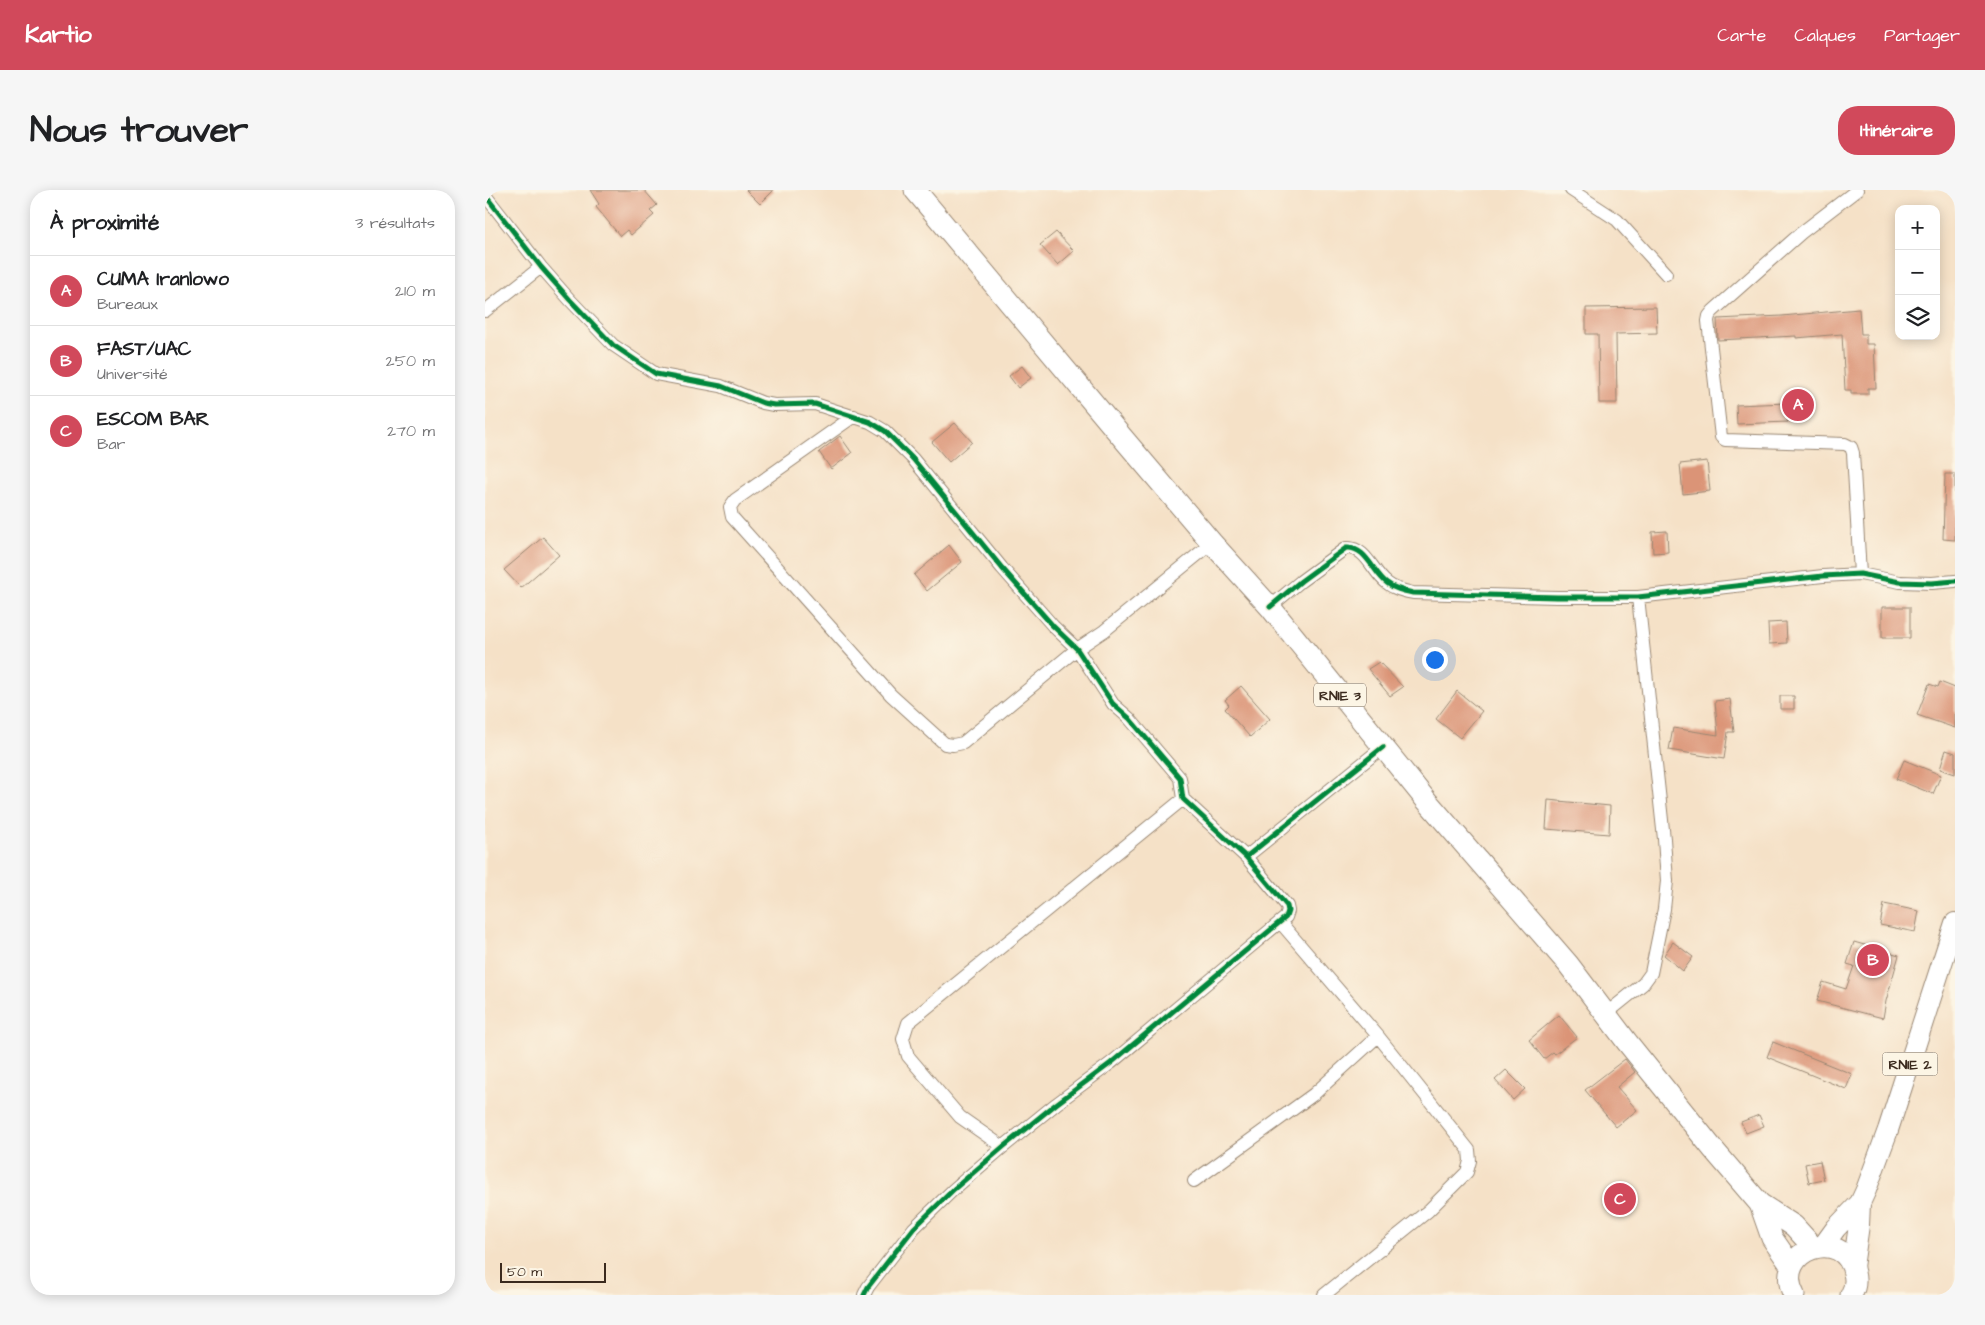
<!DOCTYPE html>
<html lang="fr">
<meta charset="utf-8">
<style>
body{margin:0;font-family:"Architects Daughter",sans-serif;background:#f6f6f6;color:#202124}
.controls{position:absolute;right:15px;top:15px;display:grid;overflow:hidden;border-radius:10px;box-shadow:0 2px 12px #0003}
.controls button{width:45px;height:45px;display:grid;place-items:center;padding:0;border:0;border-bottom:1px solid #e0e0e0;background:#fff;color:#202124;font:25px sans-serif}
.scale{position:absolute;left:15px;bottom:12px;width:106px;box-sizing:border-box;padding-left:5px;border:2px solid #3b2a1e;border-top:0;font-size:14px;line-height:18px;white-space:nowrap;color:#3b2a1e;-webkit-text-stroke:4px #fcf5e5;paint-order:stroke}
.you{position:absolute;left:949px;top:469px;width:18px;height:18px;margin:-12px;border:4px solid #fff;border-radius:50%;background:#1a73e8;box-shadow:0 0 0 8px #1a73e833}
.badge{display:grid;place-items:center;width:32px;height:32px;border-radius:50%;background:#d1495b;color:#fff;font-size:16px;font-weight:700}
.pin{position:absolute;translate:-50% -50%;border:2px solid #fff;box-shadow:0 1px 5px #0006}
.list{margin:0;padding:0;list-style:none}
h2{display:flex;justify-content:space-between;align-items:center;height:65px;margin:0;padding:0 20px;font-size:21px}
h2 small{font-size:16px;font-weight:400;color:#757577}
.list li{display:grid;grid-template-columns:32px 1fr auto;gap:15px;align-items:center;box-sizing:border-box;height:70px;padding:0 20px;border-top:1px solid #e0e0e0}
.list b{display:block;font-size:19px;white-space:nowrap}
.list p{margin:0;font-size:16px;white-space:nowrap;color:#757577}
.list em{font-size:16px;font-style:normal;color:#757577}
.icon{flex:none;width:28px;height:28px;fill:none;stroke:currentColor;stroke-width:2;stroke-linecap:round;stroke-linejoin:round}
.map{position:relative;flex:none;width:1470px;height:1105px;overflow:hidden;border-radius:20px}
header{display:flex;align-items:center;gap:30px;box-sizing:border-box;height:70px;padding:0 25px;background:#d1495b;color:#fff}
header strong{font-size:24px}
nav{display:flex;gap:28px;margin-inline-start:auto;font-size:18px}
.intro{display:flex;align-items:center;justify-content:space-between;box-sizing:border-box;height:120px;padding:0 30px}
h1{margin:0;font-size:35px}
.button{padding:12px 22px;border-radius:20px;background:#d1495b;color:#fff;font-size:18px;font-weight:700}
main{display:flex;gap:30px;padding:0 30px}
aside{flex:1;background:#fff;border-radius:20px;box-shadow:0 2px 12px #0003}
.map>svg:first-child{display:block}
.building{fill:#db9477}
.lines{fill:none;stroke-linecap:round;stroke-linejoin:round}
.minor-casing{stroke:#988672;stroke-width:14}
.primary-casing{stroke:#988672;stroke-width:22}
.trunk-casing{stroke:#988672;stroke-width:23}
.minor{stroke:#fff;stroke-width:12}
.primary{stroke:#fff;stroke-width:20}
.trunk{stroke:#fff;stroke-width:21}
.cycleway-casing{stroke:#fcf5e5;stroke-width:8}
.cycleway{stroke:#00873e;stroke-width:5}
.labels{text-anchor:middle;stroke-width:4;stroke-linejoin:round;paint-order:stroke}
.shield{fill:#fcf5e5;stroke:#75675a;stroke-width:1}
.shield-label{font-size:14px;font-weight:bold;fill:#3b2a1e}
</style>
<header>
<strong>Kartio</strong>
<nav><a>Carte</a><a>Calques</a><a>Partager</a></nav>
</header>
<div class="intro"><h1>Nous trouver</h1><a class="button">Itinéraire</a></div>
<main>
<aside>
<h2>À proximité<small>3 résultats</small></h2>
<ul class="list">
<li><span class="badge">A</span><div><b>CUMA Iranlowo</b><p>Bureaux</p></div><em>210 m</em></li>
<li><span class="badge">B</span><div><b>FAST/UAC</b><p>Université</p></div><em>250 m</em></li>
<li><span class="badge">C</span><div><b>ESCOM BAR</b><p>Bar</p></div><em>270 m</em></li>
</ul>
</aside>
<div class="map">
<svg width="1470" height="1105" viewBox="0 0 1470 1105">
<rect width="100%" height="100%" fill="#fcf5e5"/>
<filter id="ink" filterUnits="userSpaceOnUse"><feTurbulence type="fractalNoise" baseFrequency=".02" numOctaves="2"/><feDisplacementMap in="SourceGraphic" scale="10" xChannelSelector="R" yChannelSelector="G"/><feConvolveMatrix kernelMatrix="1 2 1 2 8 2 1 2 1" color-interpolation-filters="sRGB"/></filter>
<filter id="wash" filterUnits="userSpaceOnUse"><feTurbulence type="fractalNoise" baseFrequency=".0096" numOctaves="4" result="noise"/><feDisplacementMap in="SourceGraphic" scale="20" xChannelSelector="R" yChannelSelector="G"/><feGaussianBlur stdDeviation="1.12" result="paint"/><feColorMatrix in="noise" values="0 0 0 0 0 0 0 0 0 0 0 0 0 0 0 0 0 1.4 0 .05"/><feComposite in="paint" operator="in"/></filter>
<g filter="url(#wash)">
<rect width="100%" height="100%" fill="#f5e1c7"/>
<g id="blocks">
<!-- building -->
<path class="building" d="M 105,0 L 159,0 L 172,15 L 165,21 L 169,25 L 146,45 L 142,40 L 135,46 L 111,17 L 114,14 Z
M 261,0 L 289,0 L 275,14 Z
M 571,42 L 589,61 L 573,75 L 555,55 Z
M 1171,117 L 1172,143 L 1131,144 L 1132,213 L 1114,213 L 1113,144 L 1101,144 L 1101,118 Z
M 1374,119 L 1376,144 L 1381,144 L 1381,154 L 1389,154 L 1391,198 L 1383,198 L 1383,204 L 1366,204 L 1366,200 L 1360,200 L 1357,144 L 1311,148 L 1311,146 L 1233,150 L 1232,129 L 1297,126 Z
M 537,176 L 546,188 L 533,198 L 524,186 Z
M 1302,213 L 1303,232 L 1252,234 L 1251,215 Z
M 470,233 L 487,252 L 464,272 L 447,252 Z
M 355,246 L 367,263 L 346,279 L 334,262 Z
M 1222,271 L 1225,301 L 1198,304 L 1195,274 Z
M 1460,284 L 1470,284 L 1470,350 L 1458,349 Z
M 1182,341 L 1183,362 L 1168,363 L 1167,342 Z
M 58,347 L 74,365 L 36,398 L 19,380 Z
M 464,355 L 477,372 L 442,401 L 429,385 Z
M 1397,417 L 1425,417 L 1425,448 L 1397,448 Z
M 1301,432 L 1302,453 L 1284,454 L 1283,433 Z
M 894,472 L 918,497 L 905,506 L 883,479 Z
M 1455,492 L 1470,498 L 1470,538 L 1432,525 L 1444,494 L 1453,497 Z
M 756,496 L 785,529 L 765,547 L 740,519 L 744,515 L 740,510 Z
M 972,501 L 997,521 L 975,548 L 951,529 Z
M 1295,506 L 1309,506 L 1309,519 L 1295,519 Z
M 1245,509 L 1249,542 L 1243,542 L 1239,569 L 1184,560 L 1188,538 L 1233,545 L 1230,511 Z
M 1461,560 L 1470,563 L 1470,584 L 1455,579 Z
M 1419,570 L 1456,585 L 1448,604 L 1411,589 Z
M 1063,610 L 1125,616 L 1124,644 L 1061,639 Z
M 1399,714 L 1434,721 L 1430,742 L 1395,735 Z
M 1188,752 L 1208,767 L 1198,781 L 1179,765 Z
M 1369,752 L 1414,765 L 1401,811 L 1398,828 L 1332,811 L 1338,792 L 1361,799 L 1369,776 L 1362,774 Z
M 1074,825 L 1092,847 L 1070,864 L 1068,862 L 1059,869 L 1044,850 Z
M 1288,852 L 1367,884 L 1361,899 L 1282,867 Z
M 1140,869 L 1150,882 L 1132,897 L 1152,920 L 1131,937 L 1100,900 Z
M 1021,880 L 1040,899 L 1028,910 L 1010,890 Z
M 1274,925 L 1279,936 L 1261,943 L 1256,932 Z
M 1335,971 L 1339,990 L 1324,993 L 1320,974 Z"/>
</g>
</g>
<g filter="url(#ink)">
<use href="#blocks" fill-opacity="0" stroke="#988672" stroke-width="1"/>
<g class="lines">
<!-- minor casing -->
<g class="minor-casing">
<path id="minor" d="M 1086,0 L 1132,30 L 1181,84
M 1372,0 L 1316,43 L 1228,121 L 1224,126 L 1223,131 L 1236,247 L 1240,250 L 1360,254 L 1366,257 L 1368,263 L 1375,384
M 0,5 L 56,77 L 85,110 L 128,155 L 171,184 L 236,196 L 278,213 L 289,215 L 330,214 L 385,232 L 400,241 L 428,269 L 517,378 L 568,436 L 592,459 L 628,514 L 644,528 L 695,588 L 698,609 L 761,667
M 0,121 L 56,77
M 369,226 L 250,310 L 245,317 L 247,327 L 406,505 L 460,554 L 468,555 L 478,553 L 592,459 L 619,441 L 727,353
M 785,417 L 816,391 L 861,358 C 881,356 888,383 902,393 C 909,399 919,401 928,403 L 1072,407 L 1153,407 L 1338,386 L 1375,384 L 1415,392 L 1447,393 L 1470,391
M 795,732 L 893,846 L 984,960 L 985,971 L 982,982 L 943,1021 L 839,1105
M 1122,823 L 1158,794 L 1166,783 L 1179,719 L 1182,691 L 1179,649 L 1153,407
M 518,957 L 475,927 L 423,866 L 418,849 L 423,833 L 698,609
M 709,991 L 829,904 L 893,846
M 379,1105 L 383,1097 L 429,1038 L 469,999 L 518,957 L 571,914 L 626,873 L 801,727 L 803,721 L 802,716 L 761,667 L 898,557"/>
</g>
<!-- primary casing -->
<g class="primary-casing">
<path id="primary" d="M 1338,1056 L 1351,1038 L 1375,1013 L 1381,1000 L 1403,940 L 1470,733
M 1368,1077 L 1374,1035 L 1375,1013"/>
</g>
<!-- trunk casing -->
<g class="trunk-casing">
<path id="trunk" d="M 430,0 L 631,240 L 727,353 L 785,417 L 941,610 L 1083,774 L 1142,852 L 1228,959 L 1275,1014 L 1309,1036 L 1328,1057
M 1275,1014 L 1287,1048 L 1307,1077
M 1309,1105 C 1286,1059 1360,1035 1369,1083 C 1371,1090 1370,1098 1366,1105"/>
</g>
<!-- minor -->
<use href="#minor" class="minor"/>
<!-- primary -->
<use href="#primary" class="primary"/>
<!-- trunk -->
<use href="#trunk" class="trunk"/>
<!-- cycleway casing -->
<g class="cycleway-casing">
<path id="cycleway" d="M 0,5 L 56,77 L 85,110 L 128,155 L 171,184 L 236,196 L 278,213 L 289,215 L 330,214 L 385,232 L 400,241 L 428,269 L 517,378 L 568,436 L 592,459 L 628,514 L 644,528 L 695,588 L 698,609 L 761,667
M 785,417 L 816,391 L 861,358 C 881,356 888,383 902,393 C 909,399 919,401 928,403 L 1072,407 L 1153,407 L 1338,386 L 1375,384 L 1415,392 L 1447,393 L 1470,391
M 379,1105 L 383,1097 L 429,1038 L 469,999 L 518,957 L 571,914 L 626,873 L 801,727 L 803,721 L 802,716 L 761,667 L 898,557"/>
</g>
<!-- cycleway -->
<use href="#cycleway" class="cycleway"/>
</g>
</g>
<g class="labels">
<!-- shield labels -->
<g class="shield">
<rect x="829" y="493.5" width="52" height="23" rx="4"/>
<rect x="1397.5" y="862.5" width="55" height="23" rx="4"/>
</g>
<g class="shield-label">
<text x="855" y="510">RNIE 3</text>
<text x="1425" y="879">RNIE 2</text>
</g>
</g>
</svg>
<div class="controls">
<button>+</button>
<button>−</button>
<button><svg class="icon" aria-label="layers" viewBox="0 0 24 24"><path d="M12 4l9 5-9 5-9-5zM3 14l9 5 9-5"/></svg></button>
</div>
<div class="scale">50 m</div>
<div class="you"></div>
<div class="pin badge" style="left:1313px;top:215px">A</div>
<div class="pin badge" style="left:1388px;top:770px">B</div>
<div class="pin badge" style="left:1135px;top:1009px">C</div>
</div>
</main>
